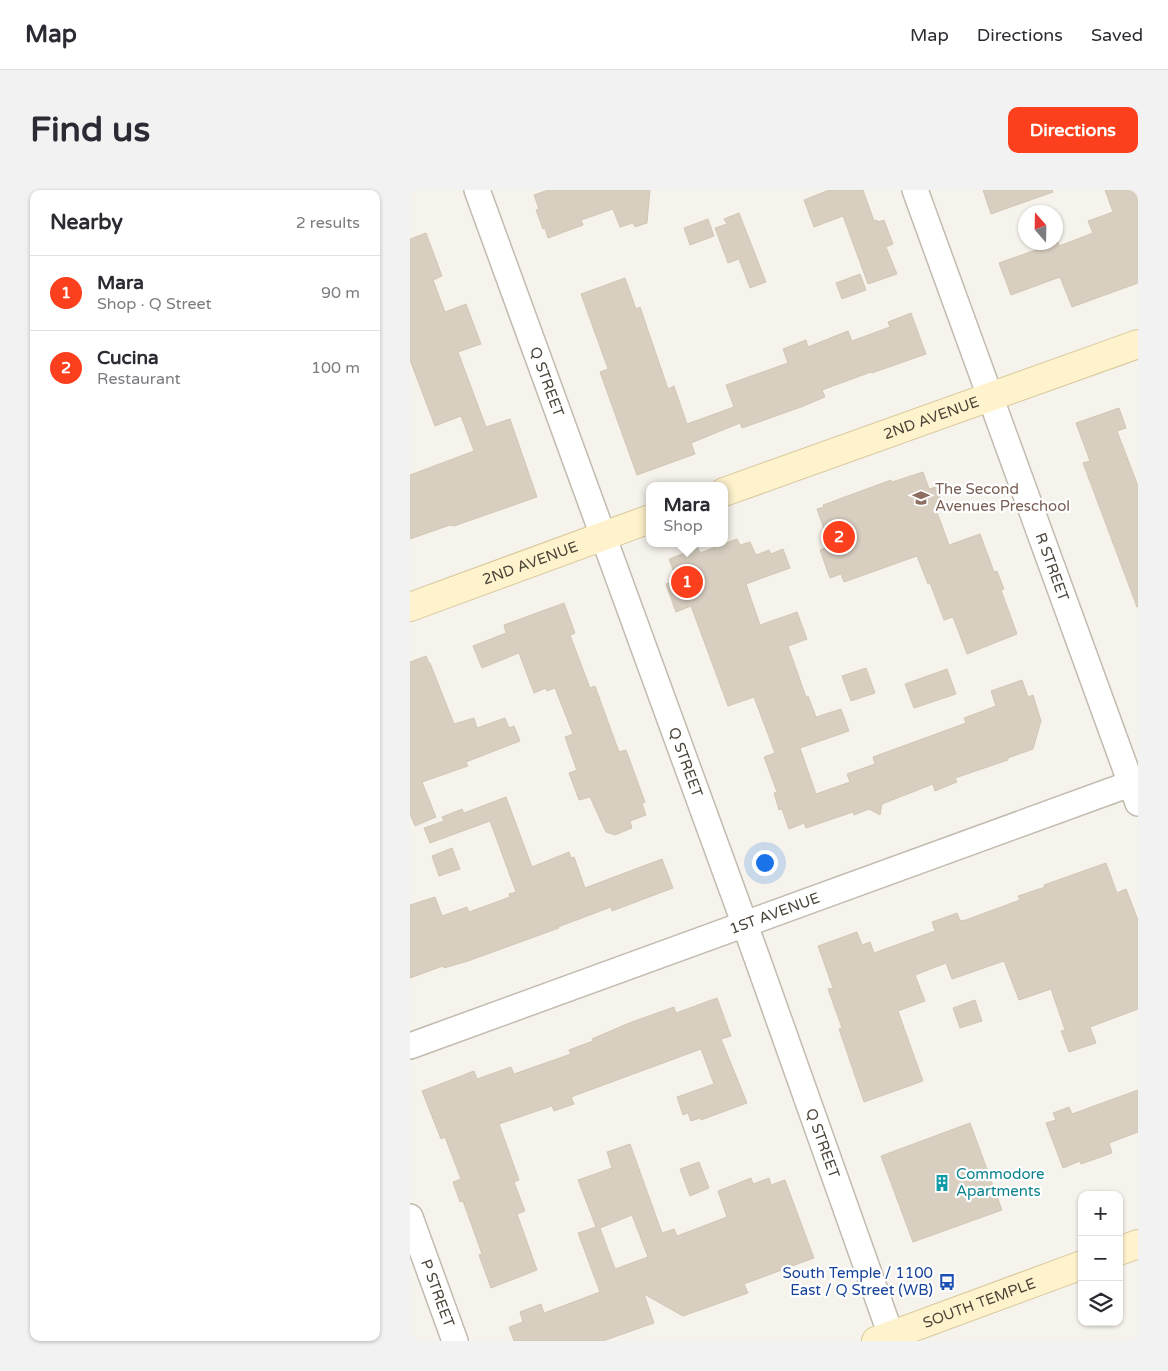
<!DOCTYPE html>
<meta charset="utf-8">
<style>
body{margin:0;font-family:"Varela Round",sans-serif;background:#f2f2f3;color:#2b2b33}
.controls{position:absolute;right:15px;bottom:15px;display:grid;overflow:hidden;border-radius:10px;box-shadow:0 1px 4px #0004}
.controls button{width:45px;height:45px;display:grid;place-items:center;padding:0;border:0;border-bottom:1px solid #e1e1e2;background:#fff;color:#2b2b33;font:25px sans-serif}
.compass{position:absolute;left:608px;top:15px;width:45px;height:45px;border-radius:50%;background:#fff;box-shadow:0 1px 4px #0004;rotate:340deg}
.you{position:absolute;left:354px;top:672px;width:18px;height:18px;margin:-12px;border:4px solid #fff;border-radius:50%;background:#1a73e8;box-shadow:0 0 0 8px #1a73e833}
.badge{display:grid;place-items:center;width:32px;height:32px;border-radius:50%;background:#fc3f1d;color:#fff;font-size:16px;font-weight:700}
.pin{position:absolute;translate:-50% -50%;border:2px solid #fff;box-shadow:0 1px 5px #0006}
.popup{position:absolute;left:236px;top:292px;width:82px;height:65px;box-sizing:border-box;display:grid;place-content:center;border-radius:10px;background:#fff;filter:drop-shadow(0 1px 4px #0005);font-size:16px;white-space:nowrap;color:#7c7c81}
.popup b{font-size:19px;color:#2b2b33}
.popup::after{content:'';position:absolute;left:50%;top:100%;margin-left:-10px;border:10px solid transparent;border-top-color:#fff}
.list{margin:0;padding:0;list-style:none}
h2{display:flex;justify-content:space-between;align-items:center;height:65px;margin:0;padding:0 20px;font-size:21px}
h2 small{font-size:16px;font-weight:400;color:#7c7c81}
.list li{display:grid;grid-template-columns:32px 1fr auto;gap:15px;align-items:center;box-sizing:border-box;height:75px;padding:0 20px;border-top:1px solid #e1e1e2}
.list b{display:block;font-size:19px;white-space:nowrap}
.list p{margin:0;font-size:16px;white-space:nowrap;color:#7c7c81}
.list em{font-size:16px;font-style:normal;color:#7c7c81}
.icon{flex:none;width:28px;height:28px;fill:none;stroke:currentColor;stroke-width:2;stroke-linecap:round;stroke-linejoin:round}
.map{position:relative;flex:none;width:728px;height:1151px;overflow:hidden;border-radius:10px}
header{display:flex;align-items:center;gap:30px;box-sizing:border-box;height:70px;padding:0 25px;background:#fff;border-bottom:1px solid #e1e1e2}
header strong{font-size:24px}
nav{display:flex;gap:28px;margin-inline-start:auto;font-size:18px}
.intro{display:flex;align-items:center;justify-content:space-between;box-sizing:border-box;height:120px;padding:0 30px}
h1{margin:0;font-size:35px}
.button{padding:12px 22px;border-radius:10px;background:#fc3f1d;color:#fff;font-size:18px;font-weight:700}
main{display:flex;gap:30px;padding:0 30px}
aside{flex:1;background:#fff;border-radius:10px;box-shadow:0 1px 4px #0004}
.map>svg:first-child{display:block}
.building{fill:#d8cfc1;stroke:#d3c7b4;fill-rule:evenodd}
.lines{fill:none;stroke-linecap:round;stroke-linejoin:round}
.street-casing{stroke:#c2bbae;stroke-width:28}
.secondary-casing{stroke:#d6c79b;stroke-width:30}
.street{stroke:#fff;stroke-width:25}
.secondary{stroke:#fff3cd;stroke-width:28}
.labels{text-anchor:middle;stroke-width:4.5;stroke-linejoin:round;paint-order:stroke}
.street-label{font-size:15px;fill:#4b4439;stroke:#fff}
.education-label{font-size:15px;fill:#785e54;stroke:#fff;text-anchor:start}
.culture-label{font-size:15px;fill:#0d838f;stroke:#fff;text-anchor:start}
.transit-label{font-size:15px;fill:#164399;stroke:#fff;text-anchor:end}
</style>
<header>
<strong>Map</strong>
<nav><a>Map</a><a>Directions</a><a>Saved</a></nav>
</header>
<div class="intro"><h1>Find us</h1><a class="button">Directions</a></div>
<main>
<aside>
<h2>Nearby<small>2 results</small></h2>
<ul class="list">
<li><span class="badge">1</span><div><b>Mara</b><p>Shop · Q Street</p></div><em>90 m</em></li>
<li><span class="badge">2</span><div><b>Cucina</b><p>Restaurant</p></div><em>100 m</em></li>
</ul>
</aside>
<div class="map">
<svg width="728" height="1151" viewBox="0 0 728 1151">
<rect width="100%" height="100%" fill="#f6f3ec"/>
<!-- building -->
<path class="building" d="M 138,0 L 240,0 L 237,33 L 225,37 L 223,33 L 210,37 L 203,19 L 171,30 L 173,35 L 138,48 L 135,38 L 133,39 L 126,20 L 129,19 L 124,5 Z
M 419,0 L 453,0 L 464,31 L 467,30 L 468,32 L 474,30 L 483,54 L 476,57 L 487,84 L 458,94 L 433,26 L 404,37 L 394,10 Z
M 573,0 L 642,0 L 643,2 L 581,24 Z
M 695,0 L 728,0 L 728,93 L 662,117 L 650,87 L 601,105 L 589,73 L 648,52 L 649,56 L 683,43 L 678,31 L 703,22 Z
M 329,23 L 356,92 L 340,98 L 329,69 L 318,73 L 305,38 L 317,34 L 314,29 Z
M 298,29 L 304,46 L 280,55 L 274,38 Z
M 16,43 L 32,86 L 23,90 L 35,122 L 56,114 L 71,154 L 48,162 L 76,237 L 100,229 L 127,307 L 44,336 L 40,335 L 0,349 L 0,285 L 64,261 L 51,226 L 25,236 L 0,170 L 0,49 Z
M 450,84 L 456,100 L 432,109 L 426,93 Z
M 215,88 L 226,119 L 230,117 L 258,199 L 264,196 L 277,234 L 324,217 L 316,195 L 378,173 L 373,159 L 396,150 L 398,157 L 438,141 L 442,151 L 480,137 L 478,132 L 501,123 L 516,164 L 462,183 L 461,182 L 412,200 L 415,207 L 391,217 L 332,238 L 330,233 L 281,253 L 285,264 L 227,285 L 190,182 L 198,179 L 197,176 L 171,104 Z
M 709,218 L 716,238 L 707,241 L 728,296 L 728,417 L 727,417 L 673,273 L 680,271 L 666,233 Z
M 513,282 L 519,299 L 526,297 L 532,314 L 525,317 L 539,355 L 570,344 L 584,382 L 587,381 L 594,399 L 591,400 L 607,444 L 557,464 L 543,427 L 534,430 L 520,393 L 518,394 L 507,366 L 434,392 L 431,384 L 420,388 L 410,360 L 420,356 L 407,319 L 414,317 L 413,315 L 481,290 L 482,292 Z
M 327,349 L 330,355 L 340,352 L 346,365 L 359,360 L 361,364 L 373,359 L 380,378 L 336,394 L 350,435 L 387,422 L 397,449 L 378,456 L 396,507 L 398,506 L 406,527 L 431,519 L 439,541 L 390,558 L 406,604 L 440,592 L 437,584 L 465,574 L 463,567 L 556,533 L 554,528 L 586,516 L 581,501 L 612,490 L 618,507 L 623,505 L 631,531 L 623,559 L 598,568 L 598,570 L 545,588 L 547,592 L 525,601 L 523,594 L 472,614 L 470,625 L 459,619 L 444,625 L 443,622 L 396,638 L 394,633 L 379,639 L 372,619 L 369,620 L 364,603 L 367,602 L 354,567 L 365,563 L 344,507 L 318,516 L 281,416 L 266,422 L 256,394 L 267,390 L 259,369 L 288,358 L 290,363 Z
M 154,413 L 165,443 L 160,445 L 180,498 L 185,496 L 209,562 L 216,560 L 235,612 L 232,614 L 236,625 L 220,631 L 222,638 L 205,645 L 196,642 L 180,607 L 169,610 L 159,583 L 167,580 L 166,578 L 155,547 L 163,544 L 145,498 L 137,501 L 136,498 L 124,503 L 109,463 L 72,478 L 63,456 L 96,443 L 94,435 Z
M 16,466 L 19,473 L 20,473 L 44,534 L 64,528 L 67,538 L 95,528 L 99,538 L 104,536 L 110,551 L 56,572 L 58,576 L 12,592 L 26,627 L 5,636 L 0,624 L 0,472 Z
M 456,478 L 465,503 L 441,511 L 432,486 Z
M 537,479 L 546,504 L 504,518 L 495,494 Z
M 96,607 L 122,677 L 159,662 L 161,668 L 164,667 L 175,698 L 252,669 L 263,698 L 202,721 L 201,717 L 148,737 L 149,738 L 58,771 L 34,778 L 33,776 L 0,788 L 0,715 L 25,707 L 32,726 L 57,717 L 59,722 L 100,707 L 99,704 L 106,702 L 80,631 L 20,653 L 14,638 L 34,631 L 32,627 L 52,619 L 54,623 Z
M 42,658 L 50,679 L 29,686 L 22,666 Z
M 696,673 L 707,703 L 716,699 L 728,730 L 728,819 L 680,837 L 686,853 L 659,862 L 651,841 L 655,840 L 641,799 L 609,810 L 594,771 L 542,789 L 536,773 L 505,785 L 515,811 L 488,821 L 513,891 L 454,912 L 429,839 L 432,838 L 418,799 L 423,798 L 408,756 L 447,742 L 452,755 L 460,752 L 464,763 L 525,741 L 522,732 L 547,723 L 550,731 L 553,730 L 553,731 L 610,710 L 608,706 L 635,697 L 634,695 Z
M 307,808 L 321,846 L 311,849 L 337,913 L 291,930 L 290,928 L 281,931 L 278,923 L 273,925 L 267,907 L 304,894 L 291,859 L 161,907 L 164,914 L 144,921 L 142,916 L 89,934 L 109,990 L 104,992 L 115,1021 L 107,1024 L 127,1080 L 81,1098 L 69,1065 L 72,1064 L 53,1011 L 50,1012 L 43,992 L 51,989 L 35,947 L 31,949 L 12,901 L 64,881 L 67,889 L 101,877 L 104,884 L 161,864 L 159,860 L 183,851 L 182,849 L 219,833 L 264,817 L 266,823 Z
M 565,810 L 572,831 L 550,838 L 543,818 Z
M 728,900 L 728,942 L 699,953 L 702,963 L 671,974 L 670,971 L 653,978 L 636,933 L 646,930 L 643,923 L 659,917 L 662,924 Z
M 560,933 L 592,1020 L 503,1052 L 471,966 Z
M 220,954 L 252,1043 L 264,1039 L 267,1046 L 317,1027 L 308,1001 L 341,988 L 343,994 L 359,988 L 361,995 L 375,990 L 404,1068 L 334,1094 L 338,1103 L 273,1126 L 234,1104 L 244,1133 L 193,1151 L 104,1151 L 99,1137 L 113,1132 L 110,1122 L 131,1114 L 134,1123 L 190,1102 L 168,1043 L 186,1037 L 168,990 L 202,978 L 197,962 ZM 222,1025 L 238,1067 L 205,1079 L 190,1038 Z
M 289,972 L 299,998 L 280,1006 L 270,979 Z"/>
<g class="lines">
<!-- street casing -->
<g class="street-casing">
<g id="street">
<path id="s1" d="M 67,0 L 347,768 L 483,1151"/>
<path id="s2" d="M 505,0 L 728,613"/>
<path id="s3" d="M 0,856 L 728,591"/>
<path id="s4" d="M 0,1027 L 45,1151"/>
</g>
</g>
<!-- secondary casing -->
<g class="secondary-casing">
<g id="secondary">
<path id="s5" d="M 314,302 L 728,154"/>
<path id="s6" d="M 0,417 L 240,329"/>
<path d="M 709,1061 L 728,1054"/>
<path id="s7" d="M 466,1151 L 672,1075"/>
</g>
</g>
<!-- street -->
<use href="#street" class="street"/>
<!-- secondary -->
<use href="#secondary" class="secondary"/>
</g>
<!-- icons -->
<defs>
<g id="school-bare" transform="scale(1.35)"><path d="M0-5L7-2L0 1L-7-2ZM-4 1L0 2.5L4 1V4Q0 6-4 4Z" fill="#8d6e63" stroke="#fff" stroke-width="2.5" paint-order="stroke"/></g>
<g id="building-bare" transform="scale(1.35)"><path d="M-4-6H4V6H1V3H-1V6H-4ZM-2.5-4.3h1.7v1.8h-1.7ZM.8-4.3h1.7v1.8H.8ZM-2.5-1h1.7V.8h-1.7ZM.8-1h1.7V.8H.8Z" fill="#0f9aa8" stroke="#fff" stroke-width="2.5" paint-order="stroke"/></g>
<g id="bus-bare" transform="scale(1.35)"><path d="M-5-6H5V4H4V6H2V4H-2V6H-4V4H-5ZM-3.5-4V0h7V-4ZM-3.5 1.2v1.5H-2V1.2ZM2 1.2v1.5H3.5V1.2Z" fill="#1a4fb4" stroke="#fff" stroke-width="2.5" paint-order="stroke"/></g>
</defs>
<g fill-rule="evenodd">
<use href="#school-bare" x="511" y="308"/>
<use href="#building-bare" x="532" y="993"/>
<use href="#bus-bare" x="537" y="1092"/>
</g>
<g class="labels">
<!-- street labels -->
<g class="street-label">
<text dy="5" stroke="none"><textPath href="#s1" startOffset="204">Q STREET</textPath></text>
<text dy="5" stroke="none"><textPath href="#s5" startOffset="220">2ND AVENUE</textPath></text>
<text dy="5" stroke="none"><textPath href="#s6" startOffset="128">2ND AVENUE</textPath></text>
<text dy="5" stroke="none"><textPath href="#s2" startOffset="401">R STREET</textPath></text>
<text dy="5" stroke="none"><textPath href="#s1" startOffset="609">Q STREET</textPath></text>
<text dy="5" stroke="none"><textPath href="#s3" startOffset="388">1ST AVENUE</textPath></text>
<text dy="5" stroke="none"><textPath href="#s1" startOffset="1014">Q STREET</textPath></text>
<text dy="5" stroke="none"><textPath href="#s4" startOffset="81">P STREET</textPath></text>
<text dy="5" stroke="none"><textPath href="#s7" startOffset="110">SOUTH TEMPLE</textPath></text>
</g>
<!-- education labels -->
<g class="education-label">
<text x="525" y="304">The Second<tspan x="525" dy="17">Avenues Preschool</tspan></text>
</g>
<!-- culture labels -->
<g class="culture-label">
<text x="546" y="989">Commodore<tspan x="546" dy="17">Apartments</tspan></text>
</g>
<!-- transit labels -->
<g class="transit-label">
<text x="523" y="1088">South Temple / 1100<tspan x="523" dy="17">East / Q Street (WB)</tspan></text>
</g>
</g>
</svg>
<div class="controls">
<button>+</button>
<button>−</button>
<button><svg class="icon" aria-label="layers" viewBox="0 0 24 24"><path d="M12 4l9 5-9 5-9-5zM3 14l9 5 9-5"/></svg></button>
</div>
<svg class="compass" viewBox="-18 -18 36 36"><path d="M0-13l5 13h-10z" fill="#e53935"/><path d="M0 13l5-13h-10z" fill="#7c7c81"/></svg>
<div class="you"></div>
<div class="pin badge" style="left:277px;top:392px">1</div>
<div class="popup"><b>Mara</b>Shop</div>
<div class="pin badge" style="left:429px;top:347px">2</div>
</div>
</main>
